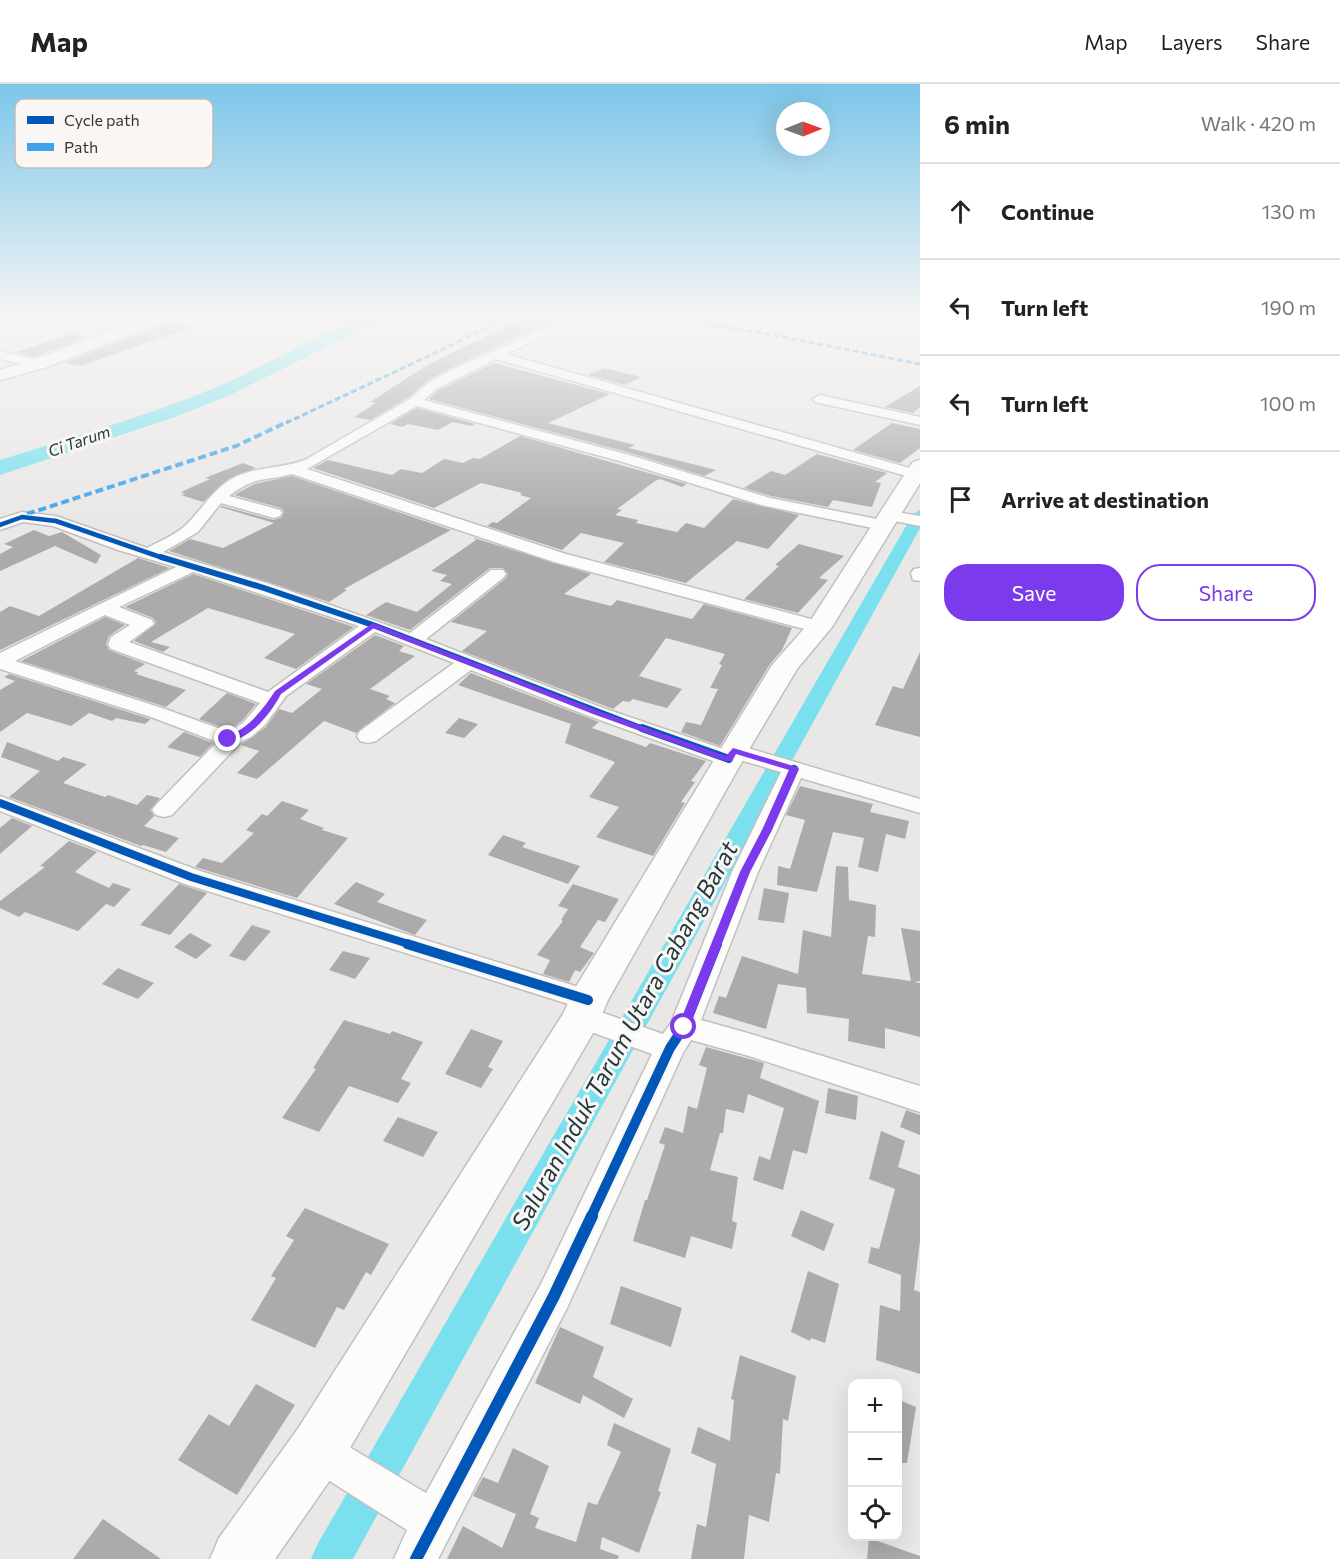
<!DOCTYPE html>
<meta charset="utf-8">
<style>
body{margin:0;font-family:Commissioner,sans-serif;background:#f2f2f2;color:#222}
.controls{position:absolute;right:18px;bottom:18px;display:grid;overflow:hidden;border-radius:12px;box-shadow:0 6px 24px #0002}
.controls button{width:54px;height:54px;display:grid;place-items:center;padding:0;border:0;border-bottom:2px solid #e0e0e0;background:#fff;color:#222;font:30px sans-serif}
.compass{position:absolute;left:776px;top:18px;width:54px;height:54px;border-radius:50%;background:#fff;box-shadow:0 6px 24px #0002;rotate:89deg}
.stop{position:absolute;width:18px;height:18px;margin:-14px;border:4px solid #7c3aed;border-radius:50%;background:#fff}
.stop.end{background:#7c3aed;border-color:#fff;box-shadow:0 2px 6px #0008}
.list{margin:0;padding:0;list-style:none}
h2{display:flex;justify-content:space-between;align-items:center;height:78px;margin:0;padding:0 24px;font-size:26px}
h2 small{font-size:20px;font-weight:400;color:#767676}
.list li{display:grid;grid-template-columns:39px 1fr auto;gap:18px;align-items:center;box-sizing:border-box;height:96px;padding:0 24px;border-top:2px solid #e0e0e0}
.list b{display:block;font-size:22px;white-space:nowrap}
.list em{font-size:20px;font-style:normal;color:#767676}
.actions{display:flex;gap:12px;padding:18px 24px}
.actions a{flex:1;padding:14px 0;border:2px solid #7c3aed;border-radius:24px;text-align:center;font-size:21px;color:#7c3aed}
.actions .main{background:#7c3aed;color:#fff}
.icon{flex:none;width:33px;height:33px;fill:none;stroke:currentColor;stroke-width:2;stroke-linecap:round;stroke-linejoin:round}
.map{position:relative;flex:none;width:920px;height:1475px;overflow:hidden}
header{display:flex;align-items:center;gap:36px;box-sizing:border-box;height:84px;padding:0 30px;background:#fff;border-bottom:2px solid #e0e0e0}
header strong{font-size:28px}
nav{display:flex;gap:33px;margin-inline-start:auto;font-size:21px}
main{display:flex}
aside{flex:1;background:#fff}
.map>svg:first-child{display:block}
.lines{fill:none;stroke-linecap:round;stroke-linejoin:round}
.canal{fill:#7ae0ed;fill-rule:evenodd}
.river{fill:#7ae0ed;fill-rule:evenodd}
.building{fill:#acaaaa}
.street-casing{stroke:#c2c0bf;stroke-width:3}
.secondary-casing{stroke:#c2c0bf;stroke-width:3}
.primary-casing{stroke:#c2c0bf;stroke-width:3}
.street{fill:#fcfcfb;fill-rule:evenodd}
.secondary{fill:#fcfcfb;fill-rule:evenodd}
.primary{fill:#fcfcfb;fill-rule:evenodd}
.quiet-far1{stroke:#3fa3eb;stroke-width:3;stroke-dasharray:6 3;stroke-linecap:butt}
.quiet{stroke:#3fa3eb;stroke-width:4;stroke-dasharray:8 4;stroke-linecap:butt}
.cycleway-far4-casing{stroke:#f9f6f3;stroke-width:7}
.cycleway-far3-casing{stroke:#f9f6f3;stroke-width:9}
.cycleway-far2-casing{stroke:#f9f6f3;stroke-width:11}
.cycleway-far1-casing{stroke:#f9f6f3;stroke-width:14}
.cycleway-casing{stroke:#f9f6f3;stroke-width:16}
.cycleway-far4{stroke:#0057b8;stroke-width:4.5}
.cycleway-far3{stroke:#0057b8;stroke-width:6}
.cycleway-far2{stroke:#0057b8;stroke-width:8}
.cycleway-far1{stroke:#0057b8;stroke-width:10}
.cycleway{stroke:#0057b8;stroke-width:12}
.route{fill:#7c3aed}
.labels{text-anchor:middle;stroke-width:6;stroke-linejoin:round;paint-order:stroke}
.far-water-label{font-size:16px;font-style:italic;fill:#223a3e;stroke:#f9f6f3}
.near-water-label{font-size:24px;font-style:italic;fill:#223a3e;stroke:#f9f6f3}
.key{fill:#f9f6f3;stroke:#bfbcba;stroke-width:1.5}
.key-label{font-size:16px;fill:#373635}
</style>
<header>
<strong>Map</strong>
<nav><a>Map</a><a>Layers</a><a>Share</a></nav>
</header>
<main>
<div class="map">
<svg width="920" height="1475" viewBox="0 0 920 1475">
<rect width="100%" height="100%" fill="#eae8e7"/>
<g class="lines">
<!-- canal -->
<path class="canal" d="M 920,426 L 920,444 L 353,1475 L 311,1475 L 317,1461 L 913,430 Z"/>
<!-- river -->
<path class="river" d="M 373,230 L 398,230 L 396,234 L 361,246 L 228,312 L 172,334 L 0,391 L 0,376 C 71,354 143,333 212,305 C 267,282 317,249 373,230 Z"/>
</g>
<!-- building -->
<path class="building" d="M 528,232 L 554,237 L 454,282 L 427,297 L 409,313 L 370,336 L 354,333 L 376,319 L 370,318 L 429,280 Z
M 167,239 L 193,243 L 80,282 L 64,279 Z
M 72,250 L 87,253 L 34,273 L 16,268 Z
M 494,279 L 610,310 L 548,339 L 635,361 L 629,364 L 716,386 L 704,392 L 634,370 L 429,315 L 437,307 Z
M 604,284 L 641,293 L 625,301 L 588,291 Z
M 920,302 L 920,323 L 913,329 L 885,323 Z
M 417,324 L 475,340 L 471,342 L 453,338 L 438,346 L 408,340 L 402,343 L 390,340 Z
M 892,339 L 920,345 L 920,364 L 900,379 L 853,366 Z
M 520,352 L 687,400 L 682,403 L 660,395 L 655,397 L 617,425 L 622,426 L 615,431 L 638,436 L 636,439 L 677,448 L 686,439 L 704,444 L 733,415 L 799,431 L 768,465 L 737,457 L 686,499 L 604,478 L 624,459 L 581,449 L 562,466 L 487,442 L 493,438 L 497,439 L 531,414 L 520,411 L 522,409 L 481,399 L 434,424 L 313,384 L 328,376 L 392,391 L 401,385 L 422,389 L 444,375 L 463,379 L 473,374 L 480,375 Z
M 817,370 L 887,389 L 875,398 L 881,399 L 872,423 L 833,416 L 828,423 L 771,412 L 744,404 L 771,387 L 785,391 Z
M 243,379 L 256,384 L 228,395 L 203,418 L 181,411 L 185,410 L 181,408 L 210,395 L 205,394 Z
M 292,392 L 451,446 L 344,505 L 347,506 L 329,518 L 169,467 L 190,455 L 223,464 L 274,439 L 220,423 L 222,422 L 273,436 L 281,434 L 284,428 L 281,424 L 234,411 L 254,400 Z
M 34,446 L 49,452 L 62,448 L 101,471 L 96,480 L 55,462 L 0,487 L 0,470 L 13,463 L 4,460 Z
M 474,454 L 591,490 L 564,510 L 611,522 L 617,516 L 692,535 L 704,520 L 792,544 L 782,566 L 770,580 L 720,662 L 681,648 L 686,638 L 701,641 L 718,605 L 710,604 L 722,581 L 719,580 L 725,570 L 666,554 L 639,592 L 682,605 L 667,624 L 633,615 L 629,618 L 623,617 L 613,625 L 462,567 L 487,547 L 451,538 L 505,495 L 508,490 L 503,484 L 490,484 L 410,546 L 366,531 L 386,518 L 417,528 L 452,500 L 440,497 L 447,491 L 431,487 L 476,456 Z
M 799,460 L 844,472 L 819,494 L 828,496 L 798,529 L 744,515 L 779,482 L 775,481 Z
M 138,474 L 170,484 L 0,566 L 0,528 L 10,522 L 39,532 Z
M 193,490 L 354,543 L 296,585 L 264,574 L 295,550 L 208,524 L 151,558 L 170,563 L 163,568 L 134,557 L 156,539 L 153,534 L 125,523 Z
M 105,533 L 125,541 L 109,552 L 106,560 L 109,566 L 145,580 L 134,587 L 139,589 L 136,590 L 186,606 L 166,623 L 21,577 Z
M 375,551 L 404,562 L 399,567 L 415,572 L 370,605 L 390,612 L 386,615 L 395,619 L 356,649 L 324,637 L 257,695 L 237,689 L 259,667 L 241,661 L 242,660 L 266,643 L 279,625 L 292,629 L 322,605 L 306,600 Z
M 920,568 L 920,653 L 875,641 L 893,602 L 903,605 Z
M 471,589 L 599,638 L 592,644 L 646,663 L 650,659 L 706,677 L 691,697 L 695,698 L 681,718 L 685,719 L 653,772 L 596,753 L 619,723 L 589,713 L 615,678 L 565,659 L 571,640 L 458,601 Z
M 9,590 L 150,635 L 151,635 L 145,640 L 116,634 L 112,637 L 89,629 L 71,642 L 27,629 L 0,648 L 0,606 L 15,597 L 4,593 Z
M 227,609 L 256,620 L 242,637 L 229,646 L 199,635 Z
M 459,634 L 478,640 L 464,654 L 445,649 Z
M 184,648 L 213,659 L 200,673 L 167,663 Z
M 7,658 L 58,677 L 63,673 L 87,680 L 63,699 L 105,713 L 108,711 L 137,721 L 147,711 L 160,714 L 150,726 L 154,732 L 144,742 L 179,754 L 166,768 L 143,761 L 141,762 L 9,713 L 40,687 L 1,673 Z
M 800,702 L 873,720 L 870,728 L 909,737 L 905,755 L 886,750 L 878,788 L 858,783 L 864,754 L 833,748 L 817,808 L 777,801 L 778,782 L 790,785 L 805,736 L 786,731 Z
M 282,717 L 309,726 L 300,735 L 324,744 L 322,746 L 348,754 L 297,814 L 195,783 L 203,774 L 222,779 L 254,749 L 246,746 L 262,730 L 267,732 Z
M 12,734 L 32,742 L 0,770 L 0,744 Z
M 503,751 L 526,759 L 522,763 L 580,782 L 568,800 L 488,771 Z
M 69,757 L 97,768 L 75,788 L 109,804 L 113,799 L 131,805 L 114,823 L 106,820 L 78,847 L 25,828 L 19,833 L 0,824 L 0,817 L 45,783 L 40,782 Z
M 836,782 L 848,783 L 849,816 L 876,821 L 875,853 L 868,852 L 862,890 L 911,897 L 901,844 L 920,847 L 920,897 L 914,898 L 920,899 L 920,953 L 885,944 L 885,965 L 848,957 L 849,935 L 807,929 L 806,904 L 778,900 L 766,945 L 713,929 L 719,912 L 726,914 L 742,872 L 798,890 L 803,846 L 831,853 Z
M 356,798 L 385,810 L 377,818 L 427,836 L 415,851 L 334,820 Z
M 179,800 L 207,809 L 170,851 L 140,841 Z
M 573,800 L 619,815 L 605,838 L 598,836 L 580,863 L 594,869 L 580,888 L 575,886 L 569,898 L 543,890 L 550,876 L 537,871 L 563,837 L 561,836 L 568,825 L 558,822 Z
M 764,804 L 789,809 L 784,839 L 758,836 Z
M 252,841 L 271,847 L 245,877 L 229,872 Z
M 190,849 L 212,861 L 196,875 L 174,863 Z
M 343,867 L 370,874 L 355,895 L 329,886 Z
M 118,884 L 154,899 L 138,915 L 102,900 Z
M 344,936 L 390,950 L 392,947 L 423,958 L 401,995 L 411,999 L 398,1019 L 349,1002 L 319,1048 L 282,1034 L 316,985 L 313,984 Z
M 471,945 L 503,957 L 488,983 L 493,985 L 481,1004 L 445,990 Z
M 706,963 L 764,979 L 760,994 L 819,1017 L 807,1070 L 793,1066 L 783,1106 L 753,1096 L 759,1072 L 770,1076 L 784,1024 L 748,1010 L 744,1029 L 726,1025 L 723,1049 L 720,1049 L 710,1086 L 738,1093 L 732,1137 L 737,1139 L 732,1165 L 691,1152 L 685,1174 L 633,1157 L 645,1116 L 647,1116 L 665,1061 L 659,1059 L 665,1043 L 683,1049 L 688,1022 L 697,1025 L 707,984 L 699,981 Z
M 828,1004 L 858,1012 L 856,1036 L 825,1029 Z
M 906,1026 L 920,1031 L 920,1051 L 900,1043 Z
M 398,1033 L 438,1048 L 423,1073 L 383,1057 Z
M 881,1047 L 905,1057 L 898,1083 L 920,1091 L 920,1157 L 914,1206 L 920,1208 L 920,1290 L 876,1276 L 880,1221 L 900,1227 L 901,1191 L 868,1179 L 871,1163 L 879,1165 L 895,1105 L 869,1095 Z
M 305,1124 L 389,1160 L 371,1191 L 366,1188 L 344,1226 L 337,1223 L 315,1264 L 251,1236 L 276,1194 L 271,1192 L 294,1156 L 286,1152 Z
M 801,1126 L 834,1140 L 824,1167 L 791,1152 Z
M 808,1187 L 839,1200 L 825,1259 L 811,1254 L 810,1257 L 791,1248 Z
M 621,1202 L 682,1224 L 671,1263 L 610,1240 Z
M 560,1243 L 604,1263 L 593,1293 L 633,1315 L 624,1334 L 583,1311 L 580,1320 L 535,1299 Z
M 740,1271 L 796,1292 L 788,1337 L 783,1335 L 780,1390 L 776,1389 L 769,1438 L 749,1431 L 744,1475 L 691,1475 L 697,1440 L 706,1443 L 716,1380 L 691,1369 L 698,1343 L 730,1357 L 734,1316 L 731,1315 Z
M 256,1300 L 295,1321 L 237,1411 L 178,1376 L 209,1330 L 229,1342 Z
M 897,1315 L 916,1323 L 907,1379 L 897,1379 Z
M 614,1339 L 671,1365 L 658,1407 L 661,1408 L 639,1469 L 602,1453 L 600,1465 L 619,1472 L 618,1475 L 447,1475 L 463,1442 L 502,1464 L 516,1430 L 473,1412 L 483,1393 L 498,1399 L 513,1364 L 549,1382 L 530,1430 L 539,1434 L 535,1444 L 576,1458 L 588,1418 L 597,1421 L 621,1368 L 607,1361 Z
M 103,1435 L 161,1475 L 73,1475 Z
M 869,1454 L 920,1472 L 920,1475 L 867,1475 Z"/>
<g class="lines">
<!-- street casing -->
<g class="street-casing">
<path id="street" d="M 579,230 L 593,230 L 506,270 L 920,387 L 920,393 L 910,393 L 496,275 L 436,305 L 424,316 L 633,372 L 770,414 L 882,436 L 890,441 L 882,446 L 761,421 L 623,378 L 417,322 L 307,385 L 566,470 L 826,539 L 828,543 L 826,547 L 812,547 L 554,478 L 292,390 C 262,398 257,391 229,412 L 280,426 L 282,429 L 280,432 L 274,434 L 221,419 L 198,448 L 163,468 L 270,500 L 410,549 L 491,486 L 503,486 L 506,490 L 503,494 L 426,555 L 603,624 L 723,665 L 733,660 L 741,662 L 920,715 L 920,729 L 801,694 L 758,788 L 701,936 L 751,950 L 920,1002 L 920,1028 L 749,972 L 691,956 L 683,969 L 567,1224 L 438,1475 L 394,1475 L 407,1446 L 303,1380 L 297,1366 L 303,1352 L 317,1346 L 331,1352 L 426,1409 L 541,1200 L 652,970 L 572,941 L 567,933 L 572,925 L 578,923 L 182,799 L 0,727 L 0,712 L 200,787 L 598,909 L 602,916 L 598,923 L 592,925 L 663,950 L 671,939 L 732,788 L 781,688 L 740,676 L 737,680 L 729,682 L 721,680 L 589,632 L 471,586 L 376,657 L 368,659 L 360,657 L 357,652 L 360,647 L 454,579 L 375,548 L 286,612 L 265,641 L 251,653 L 241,658 L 172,731 L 164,733 L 156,731 L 152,726 L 156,721 L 217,658 L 151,633 L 0,585 L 0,569 L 176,483 L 118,466 L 53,442 L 23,438 L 0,446 L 0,435 L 22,428 L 56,432 L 147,464 C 160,457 177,450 187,440 C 204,423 214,403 237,392 C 259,383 283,384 305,376 L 410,315 L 428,299 L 455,284 ZM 193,488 L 359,542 L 268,608 L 129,558 L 154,540 L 152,536 L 119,523 ZM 105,531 L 130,541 L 111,553 L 108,561 L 111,565 L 260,619 L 243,639 L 229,648 L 165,625 L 15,577 Z
M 0,267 L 42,277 L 44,280 L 38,284 L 0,275 Z
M 820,311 L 920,333 L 920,341 L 815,318 L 813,315 Z
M 890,427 L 920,432 L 920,442 L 884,435 L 882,432 L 884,429 Z
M 920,484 L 920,497 L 913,496 L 911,489 L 914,485 Z"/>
</g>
<!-- secondary casing -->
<g class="secondary-casing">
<path id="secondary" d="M 156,230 L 177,230 L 175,233 L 44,284 L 0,296 L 0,286 L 32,276 Z"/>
</g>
<!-- primary casing -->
<g class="primary-casing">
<path id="primary" d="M 920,376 L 920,399 L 832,543 L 797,585 L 748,667 L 608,916 L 596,944 L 337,1386 L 275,1475 L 210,1475 L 219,1454 L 297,1346 L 563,930 L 574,906 L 772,581 L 809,539 L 910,382 L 913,378 Z"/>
</g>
<!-- street -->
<use href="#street" class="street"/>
<!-- secondary -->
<use href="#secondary" class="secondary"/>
<!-- primary -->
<use href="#primary" class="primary"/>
<!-- quiet-far1 -->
<path class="quiet-far1" d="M 640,230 L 763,249 L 920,280
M 286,339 L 454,260 L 511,230"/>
<!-- quiet -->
<path class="quiet" d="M 27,430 L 236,362 L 289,337"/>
<!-- cycleway-far4 casing -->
<g class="cycleway-far4-casing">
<path id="cycleway-far4" d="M 0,441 L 22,433 L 56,437 L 166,475"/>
</g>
<!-- cycleway-far3 casing -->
<g class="cycleway-far3-casing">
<path id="cycleway-far3" d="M 161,473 L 264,504 L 373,541 L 646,646"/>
</g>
<!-- cycleway-far2 casing -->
<g class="cycleway-far2-casing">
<path id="cycleway-far2" d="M 642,644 L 729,675
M 0,719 L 191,793 L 412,861
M 716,861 L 745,788 L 767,746 L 794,685"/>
</g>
<!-- cycleway-far1 casing -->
<g class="cycleway-far1-casing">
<path id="cycleway-far1" d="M 407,860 L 588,916
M 591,1133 L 670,964 L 684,943 L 717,860"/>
</g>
<!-- cycleway casing -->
<g class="cycleway-casing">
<path id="cycleway" d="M 416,1475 L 554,1212 L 592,1132"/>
</g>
<!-- cycleway-far4 -->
<use href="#cycleway-far4" class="cycleway-far4"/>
<!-- cycleway-far3 -->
<use href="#cycleway-far3" class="cycleway-far3"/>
<!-- cycleway-far2 -->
<use href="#cycleway-far2" class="cycleway-far2"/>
<!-- cycleway-far1 -->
<use href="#cycleway-far1" class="cycleway-far1"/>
<!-- cycleway -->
<use href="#cycleway" class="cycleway"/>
</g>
<!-- sky -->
<linearGradient id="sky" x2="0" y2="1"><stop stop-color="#7cc6ea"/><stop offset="0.53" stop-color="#f6f5f4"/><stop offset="1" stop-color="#f6f5f4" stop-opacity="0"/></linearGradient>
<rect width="920" height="437" fill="url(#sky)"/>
<!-- route -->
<path class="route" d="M 373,539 L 599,627 L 726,672 L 733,664 L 797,683 L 799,685 L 772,746 L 750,788 L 688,946 L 684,947 L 678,943 L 740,788 L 762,746 L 789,686 L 736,670 L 732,677 L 725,677 L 593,630 L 374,544 L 281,610 C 272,628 248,659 225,657 L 225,653 C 247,646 263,626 275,607 Z"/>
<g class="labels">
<!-- far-water labels -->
<g class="far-water-label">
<text transform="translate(79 357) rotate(-19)" y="6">Ci Tarum</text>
</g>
<!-- near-water labels -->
<g class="near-water-label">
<text transform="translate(625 952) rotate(-61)" y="8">Saluran Induk Tarum Utara Cabang Barat</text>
</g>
</g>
<!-- legend -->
<rect x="15" y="15" width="198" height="69" rx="9" class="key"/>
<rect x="27" y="32" width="27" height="8" fill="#0057b8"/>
<rect x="27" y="59" width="27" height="8" fill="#3fa3eb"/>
<g class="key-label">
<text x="64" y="42">Cycle path</text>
<text x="64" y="69">Path</text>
</g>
</svg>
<div class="controls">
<button>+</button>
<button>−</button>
<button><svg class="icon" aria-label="locate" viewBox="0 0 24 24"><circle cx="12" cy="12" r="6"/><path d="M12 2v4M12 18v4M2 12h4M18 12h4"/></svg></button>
</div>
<svg class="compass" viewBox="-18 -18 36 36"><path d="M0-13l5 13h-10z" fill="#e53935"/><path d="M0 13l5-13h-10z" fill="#767676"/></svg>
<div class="stop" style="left:684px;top:943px"></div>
<div class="stop end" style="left:228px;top:655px"></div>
</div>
<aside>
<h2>6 min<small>Walk · 420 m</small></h2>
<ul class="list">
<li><svg class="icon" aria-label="ahead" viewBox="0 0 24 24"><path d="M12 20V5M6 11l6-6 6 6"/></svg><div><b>Continue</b></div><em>130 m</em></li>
<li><svg class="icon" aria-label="left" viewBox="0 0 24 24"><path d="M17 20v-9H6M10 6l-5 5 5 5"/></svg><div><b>Turn left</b></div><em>190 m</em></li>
<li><svg class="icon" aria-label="left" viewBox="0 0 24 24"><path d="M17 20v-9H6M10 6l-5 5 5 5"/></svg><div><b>Turn left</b></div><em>100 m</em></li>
<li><svg class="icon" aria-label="arrive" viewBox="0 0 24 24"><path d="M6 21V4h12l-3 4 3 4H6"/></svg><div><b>Arrive at destination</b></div></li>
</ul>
<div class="actions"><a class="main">Save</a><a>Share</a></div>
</aside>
</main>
